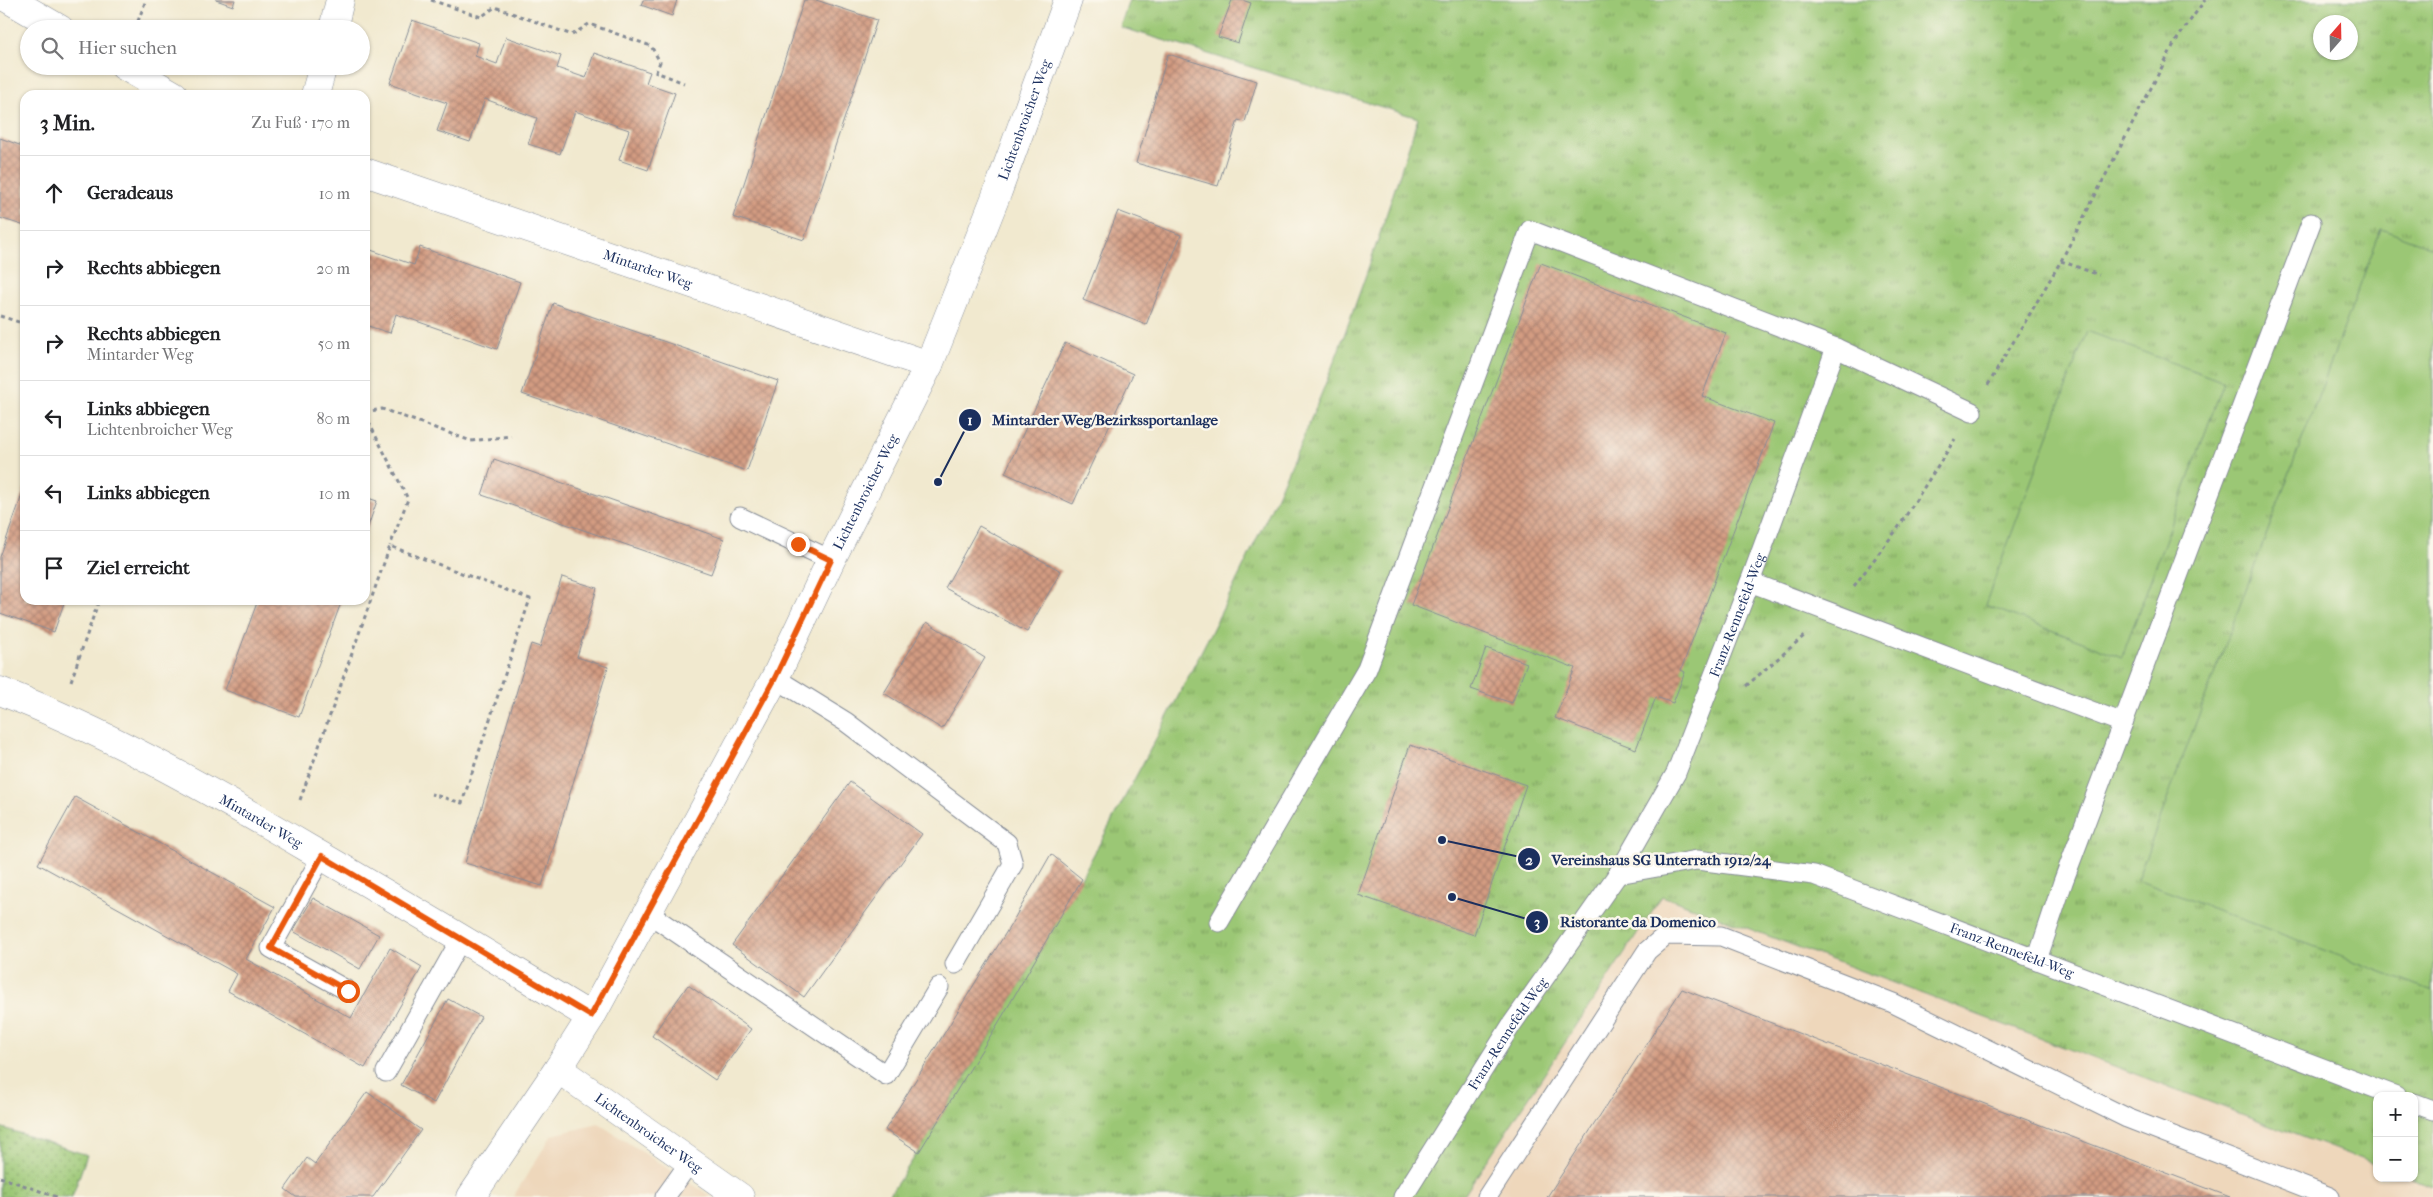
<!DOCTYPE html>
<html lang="de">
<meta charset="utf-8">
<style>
body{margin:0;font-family:"IM FELL French Canon",serif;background:#f6f6f6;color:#202124}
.controls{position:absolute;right:15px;bottom:15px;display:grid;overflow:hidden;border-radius:10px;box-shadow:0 1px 4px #0004}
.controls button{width:45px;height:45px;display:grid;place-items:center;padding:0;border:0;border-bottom:1px solid #e0e0e0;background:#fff;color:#202124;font:25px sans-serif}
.compass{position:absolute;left:2313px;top:15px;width:45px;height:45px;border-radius:50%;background:#fff;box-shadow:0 1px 4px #0004;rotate:20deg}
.stop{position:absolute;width:15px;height:15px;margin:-11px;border:4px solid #ea580c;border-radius:50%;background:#fff}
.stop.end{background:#ea580c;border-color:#fff;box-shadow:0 1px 5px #0008}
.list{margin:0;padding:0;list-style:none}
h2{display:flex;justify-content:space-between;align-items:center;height:65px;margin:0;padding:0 20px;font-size:21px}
h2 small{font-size:16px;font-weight:400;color:#757577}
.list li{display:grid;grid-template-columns:32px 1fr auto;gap:15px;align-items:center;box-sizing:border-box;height:75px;padding:0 20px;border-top:1px solid #e0e0e0}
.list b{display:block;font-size:19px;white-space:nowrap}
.list p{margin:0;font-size:16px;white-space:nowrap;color:#757577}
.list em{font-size:16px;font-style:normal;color:#757577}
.icon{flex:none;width:28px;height:28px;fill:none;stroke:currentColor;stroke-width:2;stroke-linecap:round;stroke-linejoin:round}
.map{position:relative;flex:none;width:2433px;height:1197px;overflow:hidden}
.search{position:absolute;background:#fff;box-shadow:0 1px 4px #0004;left:20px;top:20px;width:350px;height:55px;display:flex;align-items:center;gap:12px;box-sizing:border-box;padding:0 18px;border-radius:28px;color:#757577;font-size:19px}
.panel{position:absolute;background:#fff;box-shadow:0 1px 4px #0004;left:20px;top:90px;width:350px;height:515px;border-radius:15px}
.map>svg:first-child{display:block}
.built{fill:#eed7bb}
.grass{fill:url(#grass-tufts);stroke:#5b7b69;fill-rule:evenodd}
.garden{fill:url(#garden-dots);stroke:#5b7b69}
.pitch{fill:#9bc774;stroke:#5b7b69}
.building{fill:url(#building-cross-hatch)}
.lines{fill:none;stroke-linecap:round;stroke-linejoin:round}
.lane-casing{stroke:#868c96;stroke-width:21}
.street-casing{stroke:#868c96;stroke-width:29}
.secondary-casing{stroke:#868c96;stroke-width:29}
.path{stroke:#868c96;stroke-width:3;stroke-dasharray:4 4;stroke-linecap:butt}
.lane{stroke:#fff;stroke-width:19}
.street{stroke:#fff;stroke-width:28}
.secondary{stroke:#fff;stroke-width:28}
.route{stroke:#ea580c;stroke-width:6}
.labels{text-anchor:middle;stroke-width:5;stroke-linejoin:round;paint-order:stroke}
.street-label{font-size:14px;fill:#1b2f5e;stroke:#fbf7ec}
.leader{fill:none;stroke:#1b2f5e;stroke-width:2}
.callout-dot{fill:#1b2f5e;stroke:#fbf7ec;stroke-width:2}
.mark-label{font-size:15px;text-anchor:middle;font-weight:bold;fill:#fff}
.callout-label{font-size:15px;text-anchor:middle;font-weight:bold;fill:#1b2f5e;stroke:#fbf7ec;stroke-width:5;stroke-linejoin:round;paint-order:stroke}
</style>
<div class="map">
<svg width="2433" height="1197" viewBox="0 0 2433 1197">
<defs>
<pattern id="grass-tufts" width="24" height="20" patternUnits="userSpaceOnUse" patternTransform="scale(1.25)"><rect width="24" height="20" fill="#9bc774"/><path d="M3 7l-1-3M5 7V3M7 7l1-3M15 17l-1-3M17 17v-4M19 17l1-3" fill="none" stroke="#7ea262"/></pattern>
<pattern id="garden-dots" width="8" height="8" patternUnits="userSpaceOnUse" patternTransform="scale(1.25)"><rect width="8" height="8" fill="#9bc774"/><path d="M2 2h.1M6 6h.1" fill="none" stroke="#7ea262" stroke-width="1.8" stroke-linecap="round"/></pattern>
<pattern id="building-cross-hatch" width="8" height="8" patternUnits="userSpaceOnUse" patternTransform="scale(1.25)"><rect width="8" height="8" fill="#d39b81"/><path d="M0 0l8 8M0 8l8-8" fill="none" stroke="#aa7f6d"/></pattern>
</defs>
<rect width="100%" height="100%" fill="#fbf7ec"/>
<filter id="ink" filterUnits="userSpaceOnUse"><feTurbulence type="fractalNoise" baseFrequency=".02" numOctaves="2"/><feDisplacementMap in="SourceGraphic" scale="10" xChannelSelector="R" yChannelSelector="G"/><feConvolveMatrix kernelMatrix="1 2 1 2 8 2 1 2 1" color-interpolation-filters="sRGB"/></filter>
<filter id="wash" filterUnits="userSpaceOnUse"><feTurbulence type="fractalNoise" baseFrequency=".0096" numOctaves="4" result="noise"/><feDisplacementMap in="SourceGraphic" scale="20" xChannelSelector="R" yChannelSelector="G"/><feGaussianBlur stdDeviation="1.12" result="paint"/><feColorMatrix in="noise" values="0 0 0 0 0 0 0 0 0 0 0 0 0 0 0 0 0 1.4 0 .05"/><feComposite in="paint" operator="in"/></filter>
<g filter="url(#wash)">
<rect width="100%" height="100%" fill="#f1e9cf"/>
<!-- built -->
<path class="built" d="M 1661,896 L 2377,1165 L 2377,1178 L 2411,1178 L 2433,1186 L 2433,1197 L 1463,1197 Z
M 599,1124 L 712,1197 L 513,1197 L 552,1135 Z"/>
<!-- grass -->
<path class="grass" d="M 1129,0 L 2433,0 L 2433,1186 L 2411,1178 L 2414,1178 L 2414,1096 L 2377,1096 L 2377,1165 L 1662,896 L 1463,1197 L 888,1197 C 979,1063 1058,922 1134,780 C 1196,664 1256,547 1308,426 C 1351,326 1384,222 1418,118 L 1120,27 ZM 2320,22 L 2350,22 L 2350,52 L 2320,52 Z"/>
<!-- garden -->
<path class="garden" d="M 0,1127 L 87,1155 L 72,1197 L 0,1197 Z"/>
<!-- pitch -->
<path class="pitch" d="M 2381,229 L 2433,248 L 2433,991 L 2137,880 Z
M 2087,331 L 2224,382 L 2122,657 L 1985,605 Z"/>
<g id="blocks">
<!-- building -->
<path class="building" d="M 216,0 L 235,0 L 233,6 Z
M 643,0 L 677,0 L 672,16 L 641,5 Z
M 804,0 L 816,0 L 877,20 L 804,240 L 733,217 Z
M 1232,0 L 1242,0 L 1251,3 L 1238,43 L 1218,37 Z
M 412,20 L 479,43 L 475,56 L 497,64 L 506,37 L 561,56 L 557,68 L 586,78 L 594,53 L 650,72 L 646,83 L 675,93 L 648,170 L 619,160 L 629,130 L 575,111 L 560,154 L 528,144 L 537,118 L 485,99 L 470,142 L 437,131 L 447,103 L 390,83 Z
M 1168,54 L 1257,81 L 1245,122 L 1238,120 L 1218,186 L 1136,163 Z
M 0,138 L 25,147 L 25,226 L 0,218 Z
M 1118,211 L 1181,235 L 1146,325 L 1083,300 Z
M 420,247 L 520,282 L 497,349 L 396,314 L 390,333 L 365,325 L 365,248 L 414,265 Z
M 1541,263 L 1726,333 L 1702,396 L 1774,423 L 1681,670 L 1685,672 L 1673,703 L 1656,697 L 1636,749 L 1555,718 L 1575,668 L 1411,605 Z
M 553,303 L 778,381 L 747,471 L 522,394 Z
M 1065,343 L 1133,374 L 1073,504 L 1005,473 Z
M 494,459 L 724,539 L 711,574 L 482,495 Z
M 25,487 L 25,600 L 65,600 L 54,632 L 0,613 L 0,557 Z
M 365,497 L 377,501 L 365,535 Z
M 979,526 L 1061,571 L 1027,632 L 945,588 Z
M 562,577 L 597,588 L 577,657 L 608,667 L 542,886 L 465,863 L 531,644 L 540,647 Z
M 258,600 L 342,600 L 299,717 L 225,690 Z
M 927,622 L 985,658 L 942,729 L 884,693 Z
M 1486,648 L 1527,663 L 1512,703 L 1471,689 Z
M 1410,745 L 1526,785 L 1474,935 L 1358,895 Z
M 850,782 L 922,834 L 804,997 L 732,945 Z
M 75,797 L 275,907 L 246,959 L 351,1018 L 390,948 L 422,967 L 365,1068 L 228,991 L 237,974 L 38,864 Z
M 1051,854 L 1082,879 L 1002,1017 L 919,1152 L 885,1130 L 1010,926 Z
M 313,898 L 379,935 L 360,969 L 293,931 Z
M 688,985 L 751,1029 L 715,1080 L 652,1036 Z
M 1682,989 L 2230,1197 L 1547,1197 Z
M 448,999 L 481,1017 L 434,1103 L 401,1085 Z
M 367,1092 L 421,1130 L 373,1197 L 296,1197 L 285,1189 L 307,1158 L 315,1164 Z"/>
</g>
</g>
<g filter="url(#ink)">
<use href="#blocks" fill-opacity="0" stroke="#868c96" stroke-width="1"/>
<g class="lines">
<!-- lane casing -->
<g class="lane-casing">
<g id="lane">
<path d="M 740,517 L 831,560"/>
<path d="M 1750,582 L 2123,723"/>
<path d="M 775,678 L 846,722 L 1007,843 L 1013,864 L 955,964"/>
<path d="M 322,856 L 271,948 L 348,991"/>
<path id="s1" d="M 1618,874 L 1697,860 L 1814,875 L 2396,1096"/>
<path d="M 648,913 L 886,1075 L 939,987"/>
<path d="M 1219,922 L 1367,669 L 1530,230 L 1836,348 L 1972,412"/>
<path d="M 2037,960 L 2063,882 L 2311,223"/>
<path d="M 386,1072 L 461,939"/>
<path d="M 2414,1103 L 2433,1110"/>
<path d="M 665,1197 L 690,1162"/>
<path id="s2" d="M 1403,1197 L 1512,1024 L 1618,874 L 1676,773 L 1750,582 L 1836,348"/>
<path d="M 1487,1197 L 1647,951 L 1666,935 L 1721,936 L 1893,1003 L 2127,1118 L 2330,1197"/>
</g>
</g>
<!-- street casing -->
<g class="street-casing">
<g id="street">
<path d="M 10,0 L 60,29"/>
<path d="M 333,29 L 340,0"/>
<path d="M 124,66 L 174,95"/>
<path d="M 315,95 L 323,66"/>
<path id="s3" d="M 365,172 L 929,365"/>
<path id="s4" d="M 0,691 C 107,732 207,789 306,847 C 401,902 496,959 591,1017"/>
<path id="s5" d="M 558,1069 L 740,1197"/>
</g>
</g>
<!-- secondary casing -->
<g class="secondary-casing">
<g id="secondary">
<path id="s6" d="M 471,1197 L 558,1069 L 591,1017 L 775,678 L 831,560 L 929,365 L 998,191 L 1068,0"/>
</g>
</g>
<!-- path -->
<path class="path" d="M 431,0 L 481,17 L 495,7 L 572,35 L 589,24 L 651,46 L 660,62 L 656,72 L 684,83
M 135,29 L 146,0
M 2061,261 L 2099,275
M 0,316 L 25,324
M 1988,385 L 2061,261 L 2175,42 L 2205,0
M 365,412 L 382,409 L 471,441 L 511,436
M 365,415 L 408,499 L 390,546
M 1854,586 L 1898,528 L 1955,439
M 71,681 L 99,600
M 1746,686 L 1804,636
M 300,800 L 390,546 L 530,599 L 462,803 L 431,794
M 0,1177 L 57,1197"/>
<!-- lane -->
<use href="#lane" class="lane"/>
<!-- street -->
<use href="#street" class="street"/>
<!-- secondary -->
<use href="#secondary" class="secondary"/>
</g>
</g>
<g class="lines" filter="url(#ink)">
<!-- route -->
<path class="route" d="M 348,991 L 271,948 L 322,856 L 591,1016 L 775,678 L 831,560 L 798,544"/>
</g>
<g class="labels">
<!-- street labels -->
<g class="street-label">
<text dy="5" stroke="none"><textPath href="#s6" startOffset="1214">Lichtenbroicher Weg</textPath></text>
<text dy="5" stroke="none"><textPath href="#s3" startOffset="299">Mintarder Weg</textPath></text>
<text dy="5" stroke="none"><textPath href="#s6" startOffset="809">Lichtenbroicher Weg</textPath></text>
<text dy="5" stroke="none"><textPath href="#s2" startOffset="674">Franz-Rennefeld-Weg</textPath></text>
<text dy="5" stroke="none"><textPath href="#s4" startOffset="292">Mintarder Weg</textPath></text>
<text dy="5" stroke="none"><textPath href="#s1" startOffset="410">Franz-Rennefeld-Weg</textPath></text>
<text dy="5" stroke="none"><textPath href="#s2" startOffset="194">Franz-Rennefeld-Weg</textPath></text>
<text dy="5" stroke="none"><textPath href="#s5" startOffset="111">Lichtenbroicher Weg</textPath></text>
</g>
</g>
<!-- callouts -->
<path class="leader" d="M938 482L970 420M1442 840L1529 859M1452 897L1537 922"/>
<g class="callout-dot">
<circle cx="938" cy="482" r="5"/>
<circle cx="1442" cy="840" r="5"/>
<circle cx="1452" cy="897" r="5"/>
<circle cx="970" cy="420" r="12"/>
<circle cx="1529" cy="859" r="12"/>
<circle cx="1537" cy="922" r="12"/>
</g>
<g class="mark-label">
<text x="970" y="425">1</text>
<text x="1529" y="865">2</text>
<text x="1537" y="927">3</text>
</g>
<g class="callout-label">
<text x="1105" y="425">Mintarder Weg/Bezirkssportanlage</text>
<text x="1661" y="865">Vereinshaus SG Unterrath 1912/24</text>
<text x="1638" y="927">Ristorante da Domenico</text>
</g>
</svg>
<div class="controls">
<button>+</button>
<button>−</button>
</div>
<svg class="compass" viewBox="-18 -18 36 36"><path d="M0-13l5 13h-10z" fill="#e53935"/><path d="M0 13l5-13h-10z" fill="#757577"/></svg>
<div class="stop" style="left:348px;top:991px"></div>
<div class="stop end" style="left:798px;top:544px"></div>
<div class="search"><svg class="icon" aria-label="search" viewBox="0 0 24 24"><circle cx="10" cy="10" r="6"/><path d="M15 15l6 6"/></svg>Hier suchen</div>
<section class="panel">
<h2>3 Min.<small>Zu Fuß · 170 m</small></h2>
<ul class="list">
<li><svg class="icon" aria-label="ahead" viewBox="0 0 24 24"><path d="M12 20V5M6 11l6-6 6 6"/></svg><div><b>Geradeaus</b></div><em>10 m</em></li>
<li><svg class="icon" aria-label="right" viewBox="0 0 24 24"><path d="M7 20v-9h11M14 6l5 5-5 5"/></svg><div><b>Rechts abbiegen</b></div><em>20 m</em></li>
<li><svg class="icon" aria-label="right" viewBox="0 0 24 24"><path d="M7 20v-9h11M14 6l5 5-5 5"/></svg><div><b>Rechts abbiegen</b><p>Mintarder Weg</p></div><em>50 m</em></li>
<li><svg class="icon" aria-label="left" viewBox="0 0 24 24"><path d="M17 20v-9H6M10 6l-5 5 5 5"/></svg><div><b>Links abbiegen</b><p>Lichtenbroicher Weg</p></div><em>80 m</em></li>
<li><svg class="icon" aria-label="left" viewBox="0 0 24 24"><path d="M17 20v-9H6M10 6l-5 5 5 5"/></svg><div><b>Links abbiegen</b></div><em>10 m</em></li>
<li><svg class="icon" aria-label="arrive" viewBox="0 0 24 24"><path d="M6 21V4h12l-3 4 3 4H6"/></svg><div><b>Ziel erreicht</b></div></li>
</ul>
</section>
</div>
